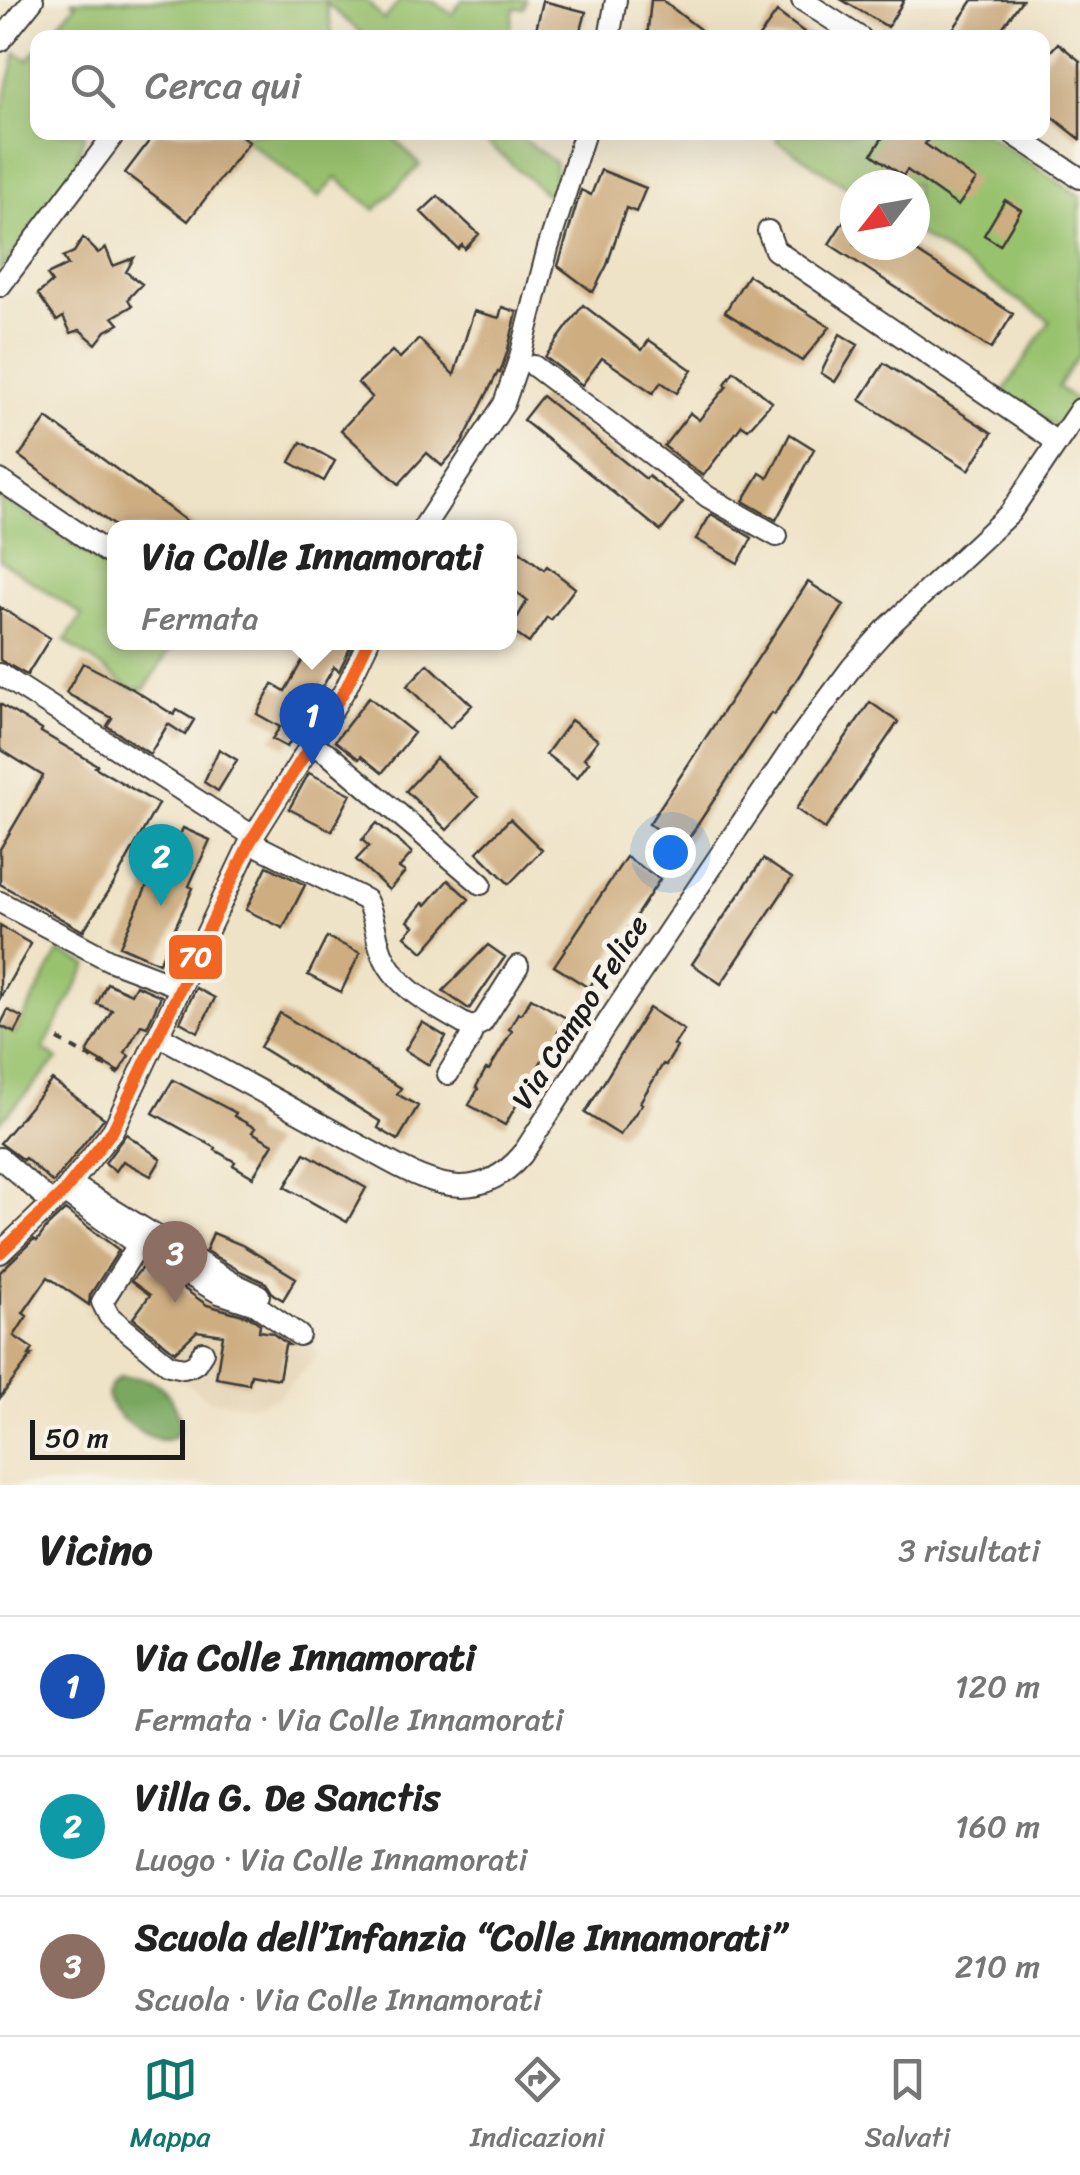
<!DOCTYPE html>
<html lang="it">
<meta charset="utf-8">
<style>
body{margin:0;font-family:Sriracha,sans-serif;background:#f6f6f6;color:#222}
.compass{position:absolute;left:840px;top:170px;width:90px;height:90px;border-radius:50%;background:#fff;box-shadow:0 10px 40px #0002;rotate:239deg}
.scale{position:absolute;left:30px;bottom:25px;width:155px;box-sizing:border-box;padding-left:10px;border:5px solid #1c1c1c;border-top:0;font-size:28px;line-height:35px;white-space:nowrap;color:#1c1c1c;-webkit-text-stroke:8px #f7f3e8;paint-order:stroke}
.you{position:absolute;left:670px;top:852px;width:35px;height:35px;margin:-25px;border:8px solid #fff;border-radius:50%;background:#1a73e8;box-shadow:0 0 0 15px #1a73e833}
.badge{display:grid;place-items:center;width:65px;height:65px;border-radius:50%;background:#0f766e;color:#fff;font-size:32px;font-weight:700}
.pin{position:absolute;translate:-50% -82px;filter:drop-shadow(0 2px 5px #0008)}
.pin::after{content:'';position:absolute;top:52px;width:35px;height:30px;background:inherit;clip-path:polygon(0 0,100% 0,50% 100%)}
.popup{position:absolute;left:107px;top:520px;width:410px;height:130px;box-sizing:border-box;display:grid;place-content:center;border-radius:20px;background:#fff;filter:drop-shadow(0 2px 8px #0005);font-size:32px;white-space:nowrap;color:#767676}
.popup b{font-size:38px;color:#222}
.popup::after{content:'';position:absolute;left:50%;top:100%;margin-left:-20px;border:20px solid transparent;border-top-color:#fff}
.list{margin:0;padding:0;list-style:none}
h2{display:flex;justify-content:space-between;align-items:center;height:130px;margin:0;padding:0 40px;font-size:42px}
h2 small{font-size:32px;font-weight:400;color:#767676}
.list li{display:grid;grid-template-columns:65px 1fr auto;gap:30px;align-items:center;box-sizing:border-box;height:140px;padding:0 40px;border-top:2px solid #e0e0e0}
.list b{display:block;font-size:38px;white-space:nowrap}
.list p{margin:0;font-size:32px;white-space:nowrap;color:#767676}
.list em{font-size:32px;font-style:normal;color:#767676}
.icon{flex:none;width:55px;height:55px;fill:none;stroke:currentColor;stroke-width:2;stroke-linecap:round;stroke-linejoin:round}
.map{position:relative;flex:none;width:1080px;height:1485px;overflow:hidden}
.search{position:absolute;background:#fff;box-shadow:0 10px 40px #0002;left:30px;right:30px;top:30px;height:110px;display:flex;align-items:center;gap:25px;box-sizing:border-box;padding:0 35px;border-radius:20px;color:#767676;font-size:38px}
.sheet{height:550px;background:#fff}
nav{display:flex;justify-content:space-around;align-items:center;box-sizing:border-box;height:140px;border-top:2px solid #e0e0e0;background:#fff;font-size:28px;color:#767676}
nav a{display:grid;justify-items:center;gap:5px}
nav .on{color:#0f766e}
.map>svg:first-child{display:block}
.built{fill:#e5d5b7}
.green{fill:#99c26e;stroke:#5a6f45;stroke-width:2.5}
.forest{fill:#7aa861;stroke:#4b623e;stroke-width:2.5}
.building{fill:#cead81}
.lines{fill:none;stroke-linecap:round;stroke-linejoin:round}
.minor-casing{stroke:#3c3a36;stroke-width:24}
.path{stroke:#3c3a36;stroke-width:4;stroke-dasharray:8 8;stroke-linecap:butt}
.minor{stroke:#fff;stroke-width:20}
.bus-1-casing{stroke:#f7f3e8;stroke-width:20}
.bus-1{stroke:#f26522;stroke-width:12}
.labels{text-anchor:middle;stroke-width:10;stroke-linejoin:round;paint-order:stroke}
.street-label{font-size:30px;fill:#1c1c1c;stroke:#f7f3e8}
.line-badge{stroke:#f7f3e8;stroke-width:4}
.badge-label{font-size:28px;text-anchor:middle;font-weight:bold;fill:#fff}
</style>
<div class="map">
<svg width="1080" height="1485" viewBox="0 0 1080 1485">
<rect width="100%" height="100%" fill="#f7f3e8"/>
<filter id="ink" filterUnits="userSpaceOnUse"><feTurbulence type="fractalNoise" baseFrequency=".01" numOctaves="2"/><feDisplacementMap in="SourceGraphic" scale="20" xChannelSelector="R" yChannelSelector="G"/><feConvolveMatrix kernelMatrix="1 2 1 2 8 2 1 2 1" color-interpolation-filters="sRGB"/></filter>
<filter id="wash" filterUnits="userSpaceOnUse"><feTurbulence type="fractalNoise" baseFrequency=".0048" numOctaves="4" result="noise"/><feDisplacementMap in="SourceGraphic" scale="40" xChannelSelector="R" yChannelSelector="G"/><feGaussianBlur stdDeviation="2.25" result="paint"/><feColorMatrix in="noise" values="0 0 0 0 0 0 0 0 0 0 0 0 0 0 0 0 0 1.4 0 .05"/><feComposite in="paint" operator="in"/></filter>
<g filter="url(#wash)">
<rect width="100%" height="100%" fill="#efe3c7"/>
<!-- built -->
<path class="built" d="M 80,1215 L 274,1311 L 318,1339 L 312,1348 L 319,1354 L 278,1397 L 250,1406 L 211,1400 L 164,1370 L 84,1312 L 127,1250 Z"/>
<!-- green -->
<path class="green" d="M 72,0 L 366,0 L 384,20 L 400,0 L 431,0 L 452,14 L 462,0 L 526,0 L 524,8 L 514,8 L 509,37 L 366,37 L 326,3 L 333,37 L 47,37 L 76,4 Z
M 37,49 L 38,132 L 85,133 L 77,159 L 82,164 L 0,272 L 0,119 L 16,52 L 28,60 Z
M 781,132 L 985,133 L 1080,196 L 1080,353 L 1058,387 L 1076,400 L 1057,428 L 1004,391 L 1050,321 L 915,232 L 915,185 L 855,185 L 855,192 L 776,140 Z
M 237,133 L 389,133 L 420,165 L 375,210 L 337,178 L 319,197 Z
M 476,133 L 515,133 L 556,163 L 552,199 Z
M 0,497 L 114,572 L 114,642 L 174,643 L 145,689 L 131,688 L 65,641 L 82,615 L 0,560 Z
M 59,952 L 88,965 L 43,1049 L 58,1059 L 0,1122 L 0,1026 L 15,1033 Z"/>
<!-- forest -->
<path class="forest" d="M 120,1377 C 131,1377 141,1377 151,1381 C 190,1399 191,1466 137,1429 C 122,1420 112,1411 107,1395 L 111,1385 Z"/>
<g id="blocks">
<!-- building -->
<path class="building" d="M 651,0 L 662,0 L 711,38 L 647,38 Z
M 842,0 L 904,0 L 888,27 Z
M 973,0 L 1022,0 L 995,38 L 947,38 Z
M 543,1 L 586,12 L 579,38 L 534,38 Z
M 777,12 L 812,38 L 758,38 Z
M 1058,43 L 1080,61 L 1080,139 L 1042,109 L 1042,61 Z
M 156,132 L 237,132 L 249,142 L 188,221 L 125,173 Z
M 886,132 L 915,132 L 927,141 L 925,144 L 976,180 L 958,206 L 907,170 L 903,176 L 872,154 Z
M 601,170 L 646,188 L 636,212 L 626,208 L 607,265 L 593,292 L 558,266 L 581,190 L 591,195 Z
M 438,196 L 479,234 L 465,249 L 462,245 L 458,249 L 421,212 Z
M 1005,200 L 1021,210 L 1000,245 L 984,235 Z
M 855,204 L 855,245 L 906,245 L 1013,314 L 991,349 L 829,244 Z
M 83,238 L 98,253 L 106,248 L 113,266 L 134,258 L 126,272 L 142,284 L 128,299 L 132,306 L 113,317 L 119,324 L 106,331 L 96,344 L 80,330 L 71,333 L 63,317 L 57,321 L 38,294 L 52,282 L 47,275 L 68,265 L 63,257 L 74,252 Z
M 748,275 L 830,327 L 802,361 L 725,312 Z
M 583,305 L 642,350 L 649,340 L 692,370 L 677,393 L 661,382 L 653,393 L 602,358 L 582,385 L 545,357 Z
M 502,307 L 517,312 L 507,353 L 500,373 L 498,372 L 462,443 L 442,466 L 427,453 L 399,484 L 341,430 L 372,397 L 358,383 L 392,351 L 400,358 L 419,339 L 454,375 L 474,311 L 499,318 Z
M 840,334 L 858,345 L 835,382 L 821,373 Z
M 884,363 L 992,433 L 969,470 L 860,400 Z
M 734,371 L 772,402 L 748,429 L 742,425 L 703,476 L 664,446 L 690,413 L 699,420 L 727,386 L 725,384 Z
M 542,396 L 646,479 L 648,476 L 683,502 L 661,531 L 523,420 Z
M 47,418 L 196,528 L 117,528 L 19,456 Z
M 790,434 L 814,449 L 776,520 L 743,501 L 760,473 L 768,478 Z
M 301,442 L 335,461 L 324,481 L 290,462 Z
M 711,514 L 752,538 L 738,563 L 696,539 Z
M 517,549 L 544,570 L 547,566 L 575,588 L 551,620 L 547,617 L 529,643 L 510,630 L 527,601 L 510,587 L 510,559 Z
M 808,582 L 844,605 L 774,715 L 771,713 L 683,847 L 649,824 Z
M 0,607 L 50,638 L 27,675 L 0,660 Z
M 313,642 L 353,642 L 339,671 L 334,667 L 287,747 L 272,739 L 280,727 L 257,714 L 273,684 L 285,691 Z
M 83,663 L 131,688 L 174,715 L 177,710 L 194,720 L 185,735 L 168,724 L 150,754 L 107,726 L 112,718 L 66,693 Z
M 428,664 L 472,705 L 450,728 L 407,686 Z
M 369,697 L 414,733 L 382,773 L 361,756 L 359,759 L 335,741 Z
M 870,702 L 898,722 L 825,829 L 796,809 Z
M 0,704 L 42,730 L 41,732 L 97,765 L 95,767 L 158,804 L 113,885 L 83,931 L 0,884 L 0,849 L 43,776 L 0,749 Z
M 571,720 L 598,740 L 584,758 L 589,762 L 577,778 L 546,754 Z
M 219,749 L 237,760 L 218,791 L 204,782 Z
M 436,758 L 478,797 L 447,830 L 406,791 Z
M 309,773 L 351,794 L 332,831 L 289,809 Z
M 510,819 L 542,850 L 509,884 L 477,852 Z
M 377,823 L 412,853 L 399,868 L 405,872 L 389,890 L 356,860 L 369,846 L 362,840 Z
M 183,828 L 210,840 L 189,886 L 193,888 L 159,963 L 120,946 L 159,859 L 167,863 Z
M 626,857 L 660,879 L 589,988 L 554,966 Z
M 763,859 L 792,878 L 721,984 L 692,964 Z
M 267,866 L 305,885 L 283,928 L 246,910 Z
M 448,880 L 469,899 L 423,952 L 405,936 L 414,926 L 408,921 L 423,903 L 426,905 Z
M 0,926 L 31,944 L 0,998 Z
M 327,937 L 360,953 L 341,992 L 308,975 Z
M 488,945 L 505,957 L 469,1009 L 443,991 Z
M 107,983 L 131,994 L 136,985 L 161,996 L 147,1027 L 141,1025 L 125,1053 L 129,1056 L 119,1072 L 87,1053 L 112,1010 L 97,1004 Z
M 196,988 L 215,998 L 198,1032 L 180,1022 Z
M 531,998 L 566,1018 L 505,1125 L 469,1105 L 478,1089 L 476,1087 L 486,1069 L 489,1070 L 512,1031 L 509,1029 L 518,1013 L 521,1014 Z
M 649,1008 L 684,1030 L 674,1045 L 677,1047 L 666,1065 L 663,1064 L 640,1102 L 642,1104 L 620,1135 L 585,1113 Z
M 8,1010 L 23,1018 L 15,1033 L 0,1026 Z
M 280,1013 L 401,1088 L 397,1094 L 418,1106 L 398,1140 L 378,1128 L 381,1122 L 260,1047 Z
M 422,1022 L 446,1037 L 429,1065 L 405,1050 Z
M 52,1080 L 104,1118 L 53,1183 L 25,1158 L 23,1160 L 0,1143 Z
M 173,1080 L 236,1113 L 234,1116 L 255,1128 L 252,1132 L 273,1144 L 253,1177 L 233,1165 L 235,1162 L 215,1150 L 216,1148 L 153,1113 Z
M 126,1134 L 161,1159 L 151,1176 L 123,1161 L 116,1171 L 105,1163 Z
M 305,1153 L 366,1188 L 347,1222 L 285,1187 Z
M 65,1210 L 119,1250 L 90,1295 L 89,1305 L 48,1277 L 23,1313 L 27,1316 L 14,1336 L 33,1349 L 29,1355 L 32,1355 L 0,1398 L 0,1272 L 34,1239 L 37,1241 L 47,1227 Z
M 213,1233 L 242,1245 L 296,1278 L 283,1300 L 273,1294 L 266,1283 L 240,1271 L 206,1251 Z
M 144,1265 L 183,1288 L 207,1305 L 250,1317 L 260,1324 L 259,1331 L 272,1333 L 289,1345 L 285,1345 L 279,1379 L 251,1374 L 249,1384 L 216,1378 L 223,1335 L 197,1331 L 175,1352 L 133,1318 L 150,1295 L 131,1281 Z"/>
</g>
</g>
<g filter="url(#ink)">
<use href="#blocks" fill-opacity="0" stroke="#3c3a36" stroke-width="2.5"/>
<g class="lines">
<!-- minor casing -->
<g class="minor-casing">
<path id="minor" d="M 802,0 L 861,38
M 609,38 L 616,0
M 0,41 L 33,0
M 1010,132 L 1080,178
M 768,231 L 775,250 L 1057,442
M 0,286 L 116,132
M 534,366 L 708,497 L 777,536
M 0,480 L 114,557
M 423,528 L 504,404 L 520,357 L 548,248 L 585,132
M 0,674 L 253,836
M 311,744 L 327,753 L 481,884
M 250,842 L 366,900 C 375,916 375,936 382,953 C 396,989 434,1006 466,1025 L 474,1027 L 482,1023 L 518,966
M 0,902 L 109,960 L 180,987
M 158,1035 L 390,1162 C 438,1188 481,1202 522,1155 L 613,1014 L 796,742 L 852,667 L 886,629 L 1010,513 L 1080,409
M 448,1074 L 469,1040 L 474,1027
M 0,1158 L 52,1203
M 71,1184 L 233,1283 L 259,1295
M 64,1192 L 138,1245 L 219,1293 L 256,1305 L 299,1335
M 138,1245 L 102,1302 L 109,1316 L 169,1365 L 184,1368 L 191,1366 L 196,1363 L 203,1352
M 0,1253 L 64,1192 L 113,1130 L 250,842 L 346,688 L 368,642"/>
</g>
<!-- path -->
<path class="path" d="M 58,1039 L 119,1074"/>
<!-- minor -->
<use href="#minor" class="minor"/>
<!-- bus-1 casing -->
<g class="bus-1-casing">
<path id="bus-1" d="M 0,1253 L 64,1192 L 113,1130 L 250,842 L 346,688 L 368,642"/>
</g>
<!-- bus-1 -->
<use href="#bus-1" class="bus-1"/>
</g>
</g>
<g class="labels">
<!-- street labels -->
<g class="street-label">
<text transform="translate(580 1012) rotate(-57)" y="10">Via Campo Felice</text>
</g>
</g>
<rect class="line-badge" x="167" y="933" width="57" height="48" rx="10" fill="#f26522"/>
<g class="badge-label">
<text x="195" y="966">70</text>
</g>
</svg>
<svg class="compass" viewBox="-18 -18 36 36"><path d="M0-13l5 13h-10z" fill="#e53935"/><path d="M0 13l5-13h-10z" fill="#767676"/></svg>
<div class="scale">50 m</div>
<div class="you"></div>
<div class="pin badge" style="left:312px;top:765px;background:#1a4fb4">1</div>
<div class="popup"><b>Via Colle Innamorati</b>Fermata</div>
<div class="pin badge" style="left:161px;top:906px;background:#0f9aa8">2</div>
<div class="pin badge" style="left:175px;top:1303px;background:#8d6e63">3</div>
<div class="search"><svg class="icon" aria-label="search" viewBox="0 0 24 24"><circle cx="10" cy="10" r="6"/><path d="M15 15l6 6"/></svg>Cerca qui</div>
</div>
<section class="sheet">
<h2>Vicino<small>3 risultati</small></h2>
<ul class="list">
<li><span class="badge" style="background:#1a4fb4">1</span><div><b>Via Colle Innamorati</b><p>Fermata · Via Colle Innamorati</p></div><em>120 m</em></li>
<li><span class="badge" style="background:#0f9aa8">2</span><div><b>Villa G. De Sanctis</b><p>Luogo · Via Colle Innamorati</p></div><em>160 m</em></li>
<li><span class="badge" style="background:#8d6e63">3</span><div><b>Scuola dell’Infanzia “Colle Innamorati”</b><p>Scuola · Via Colle Innamorati</p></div><em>210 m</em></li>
</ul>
</section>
<nav>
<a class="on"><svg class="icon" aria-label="map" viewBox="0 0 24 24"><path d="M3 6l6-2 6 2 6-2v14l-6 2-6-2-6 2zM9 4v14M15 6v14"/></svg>Mappa</a>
<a><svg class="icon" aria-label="directions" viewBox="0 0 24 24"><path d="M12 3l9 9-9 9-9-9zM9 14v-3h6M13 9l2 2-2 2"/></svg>Indicazioni</a>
<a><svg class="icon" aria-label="saved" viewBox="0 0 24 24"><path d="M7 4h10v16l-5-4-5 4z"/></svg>Salvati</a>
</nav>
